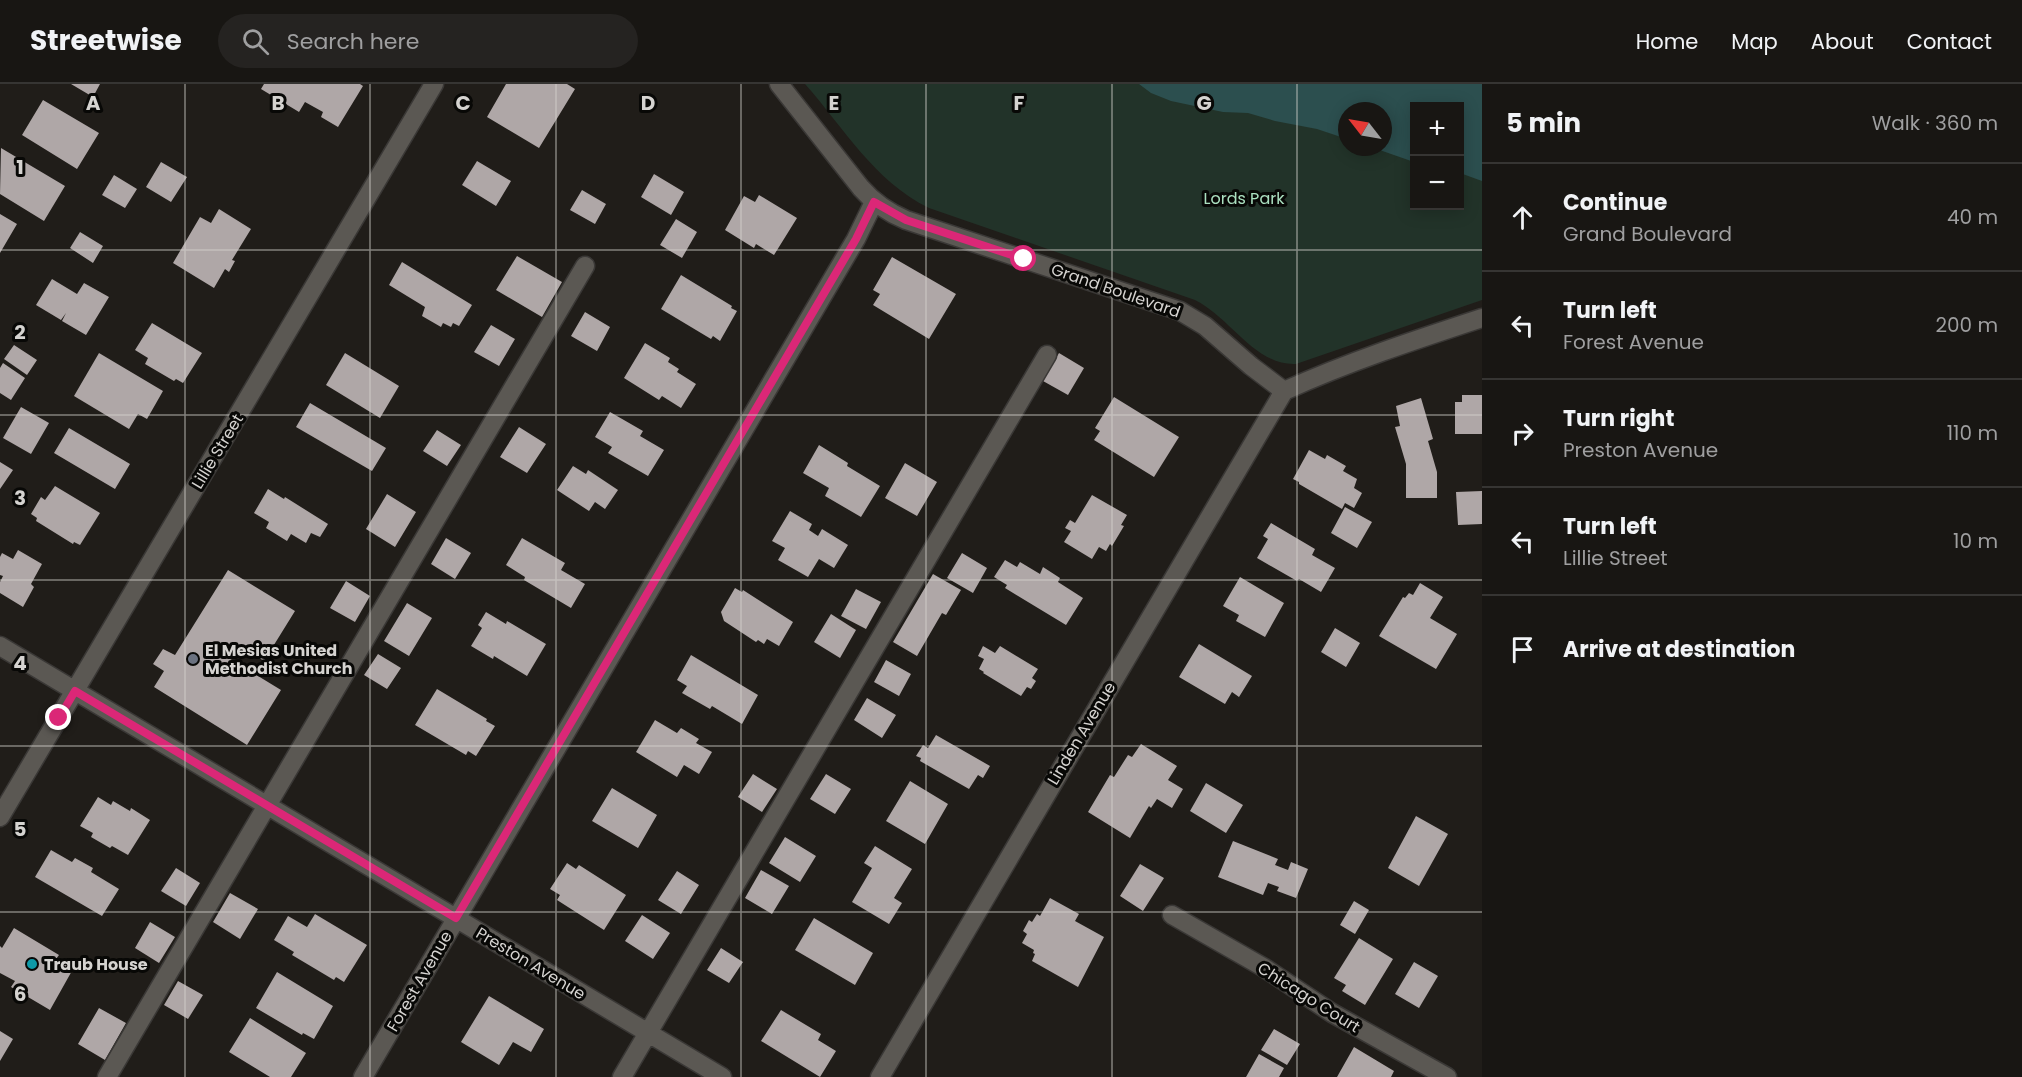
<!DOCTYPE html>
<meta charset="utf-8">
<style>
body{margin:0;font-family:Poppins,sans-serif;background:#252321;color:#f1f3f6}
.controls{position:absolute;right:18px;top:18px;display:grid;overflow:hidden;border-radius:0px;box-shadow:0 3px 15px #0003}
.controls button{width:54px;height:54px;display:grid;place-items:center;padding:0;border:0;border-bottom:2px solid #363533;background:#181613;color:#f1f3f6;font:30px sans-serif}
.compass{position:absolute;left:1338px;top:18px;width:54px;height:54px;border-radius:50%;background:#181613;box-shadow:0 3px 15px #0003;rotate:301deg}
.stop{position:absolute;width:18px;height:18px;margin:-14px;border:4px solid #db2777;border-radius:50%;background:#fff}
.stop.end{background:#db2777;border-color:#fff;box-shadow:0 2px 6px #0008}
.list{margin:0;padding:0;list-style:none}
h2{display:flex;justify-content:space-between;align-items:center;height:78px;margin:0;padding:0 24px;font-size:26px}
h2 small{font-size:20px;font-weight:400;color:#9f9fa0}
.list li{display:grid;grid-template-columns:39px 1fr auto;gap:18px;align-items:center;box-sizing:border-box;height:108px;padding:0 24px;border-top:2px solid #363533}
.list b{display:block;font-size:22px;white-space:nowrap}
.list p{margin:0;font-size:20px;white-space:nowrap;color:#9f9fa0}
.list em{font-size:20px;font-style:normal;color:#9f9fa0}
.icon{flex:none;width:33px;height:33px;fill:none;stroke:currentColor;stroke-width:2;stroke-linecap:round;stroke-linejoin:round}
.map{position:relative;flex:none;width:1482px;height:993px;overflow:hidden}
header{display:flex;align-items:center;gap:36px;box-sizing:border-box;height:84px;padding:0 30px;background:#181613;border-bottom:2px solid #363533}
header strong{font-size:28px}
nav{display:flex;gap:33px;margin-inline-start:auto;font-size:21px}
.search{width:420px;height:54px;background:#252321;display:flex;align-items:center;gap:15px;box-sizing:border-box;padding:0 21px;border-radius:33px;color:#9f9fa0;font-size:22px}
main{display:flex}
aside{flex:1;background:#181613}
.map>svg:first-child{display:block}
.green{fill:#223329;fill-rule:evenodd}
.water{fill:#2c4f4f}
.building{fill:#afa7a7}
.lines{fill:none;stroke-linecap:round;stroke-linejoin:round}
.minor-casing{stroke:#3a3836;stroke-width:21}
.minor{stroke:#5b5853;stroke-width:18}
.route{stroke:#db2777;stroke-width:8}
.grid{fill:none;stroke:#d5d3d0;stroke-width:1.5;stroke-opacity:0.55}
.worship-dot{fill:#6b7280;stroke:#080806;stroke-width:2}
.culture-dot{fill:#0f9aa8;stroke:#080806;stroke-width:2}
.labels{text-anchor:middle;stroke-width:6;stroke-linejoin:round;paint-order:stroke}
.park-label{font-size:16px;fill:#abe0c0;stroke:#080806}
.street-label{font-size:16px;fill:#d5d3d0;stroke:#080806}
.poi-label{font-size:16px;font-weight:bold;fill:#d5d3d0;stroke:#080806;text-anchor:start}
.grid-label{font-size:20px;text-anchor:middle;font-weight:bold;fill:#d5d3d0;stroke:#080806;stroke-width:6;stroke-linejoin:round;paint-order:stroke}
</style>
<header>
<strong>Streetwise</strong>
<div class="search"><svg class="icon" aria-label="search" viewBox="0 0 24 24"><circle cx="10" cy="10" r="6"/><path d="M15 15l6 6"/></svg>Search here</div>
<nav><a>Home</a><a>Map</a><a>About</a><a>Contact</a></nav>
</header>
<main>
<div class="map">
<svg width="1482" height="993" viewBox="0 0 1482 993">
<rect width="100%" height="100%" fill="#201d19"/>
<!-- green -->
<path class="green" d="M 805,0 L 1482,0 L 1482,216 L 1296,280 C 1255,282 1230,233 1195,216 L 929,124 C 874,97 844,44 805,0 ZM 1414,22 L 1460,22 L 1460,122 L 1414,122 ZM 1347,27 L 1383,27 L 1383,63 L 1347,63 Z"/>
<!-- water -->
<path class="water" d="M 1139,0 L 1482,0 L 1482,97 L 1460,89 L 1460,22 L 1414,22 L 1414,78 L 1371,63 L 1383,63 L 1383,27 L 1347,27 L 1347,55 L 1317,45 L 1275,37 L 1248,29 L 1223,28 L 1171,17 L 1151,9 Z"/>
<!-- building -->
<path class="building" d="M 71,0 L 100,0 L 93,13 Z
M 264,0 L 360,0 L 363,2 L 338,43 L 321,33 L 323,28 L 305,18 L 299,28 L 261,5 Z
M 506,0 L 567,0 L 575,5 L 539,64 L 487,33 Z
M 43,16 L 99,49 L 77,85 L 22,51 Z
M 1,64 L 65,102 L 44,137 L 0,110 Z
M 477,77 L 511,97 L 496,122 L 462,101 Z
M 161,78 L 187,93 L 171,118 L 146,103 Z
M 654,90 L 684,108 L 671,131 L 641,113 Z
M 114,91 L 137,105 L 125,124 L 102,111 Z
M 582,106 L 606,120 L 595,140 L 570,126 Z
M 759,111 L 797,134 L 774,171 L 756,160 L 754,164 L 725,146 L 744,112 L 755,118 Z
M 219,125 L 251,145 L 232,176 L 235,177 L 229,188 L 225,185 L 214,204 L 173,179 L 200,133 L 211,139 Z
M 0,130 L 17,140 L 0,169 Z
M 676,135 L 697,148 L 682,174 L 660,161 Z
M 80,148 L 103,162 L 93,179 L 70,164 Z
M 517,172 L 562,198 L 542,233 L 496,206 Z
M 892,173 L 956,210 L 929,255 L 873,221 L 880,210 L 873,206 Z
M 402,178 L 472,221 L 459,242 L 453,239 L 451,243 L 443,239 L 441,243 L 422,232 L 425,223 L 389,201 Z
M 681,191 L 732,222 L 731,224 L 737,227 L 720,257 L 713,252 L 711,255 L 661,225 Z
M 52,195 L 77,210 L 84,199 L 109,213 L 86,251 L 62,237 L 66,229 L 61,236 L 36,221 Z
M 585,228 L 610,243 L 597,267 L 571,252 Z
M 152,239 L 202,269 L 183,299 L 176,295 L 174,297 L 145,280 L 148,274 L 135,266 Z
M 491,241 L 515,255 L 499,282 L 474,268 Z
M 645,259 L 670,274 L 668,278 L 679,285 L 677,288 L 696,300 L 681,324 L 662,312 L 659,316 L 624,294 Z
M 14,261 L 37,276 L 27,291 L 4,275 Z
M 99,269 L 163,307 L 147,335 L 138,330 L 129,345 L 74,312 Z
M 345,269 L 399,302 L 380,334 L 326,301 Z
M 1059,269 L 1084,284 L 1068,311 L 1043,297 Z
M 3,279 L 25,294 L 11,316 L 0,309 L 0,284 Z
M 1462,311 L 1482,311 L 1482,350 L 1455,350 L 1455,318 L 1462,318 Z
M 1114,313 L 1179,353 L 1154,393 L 1094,356 L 1100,347 L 1095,344 Z
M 1421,314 L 1433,355 L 1428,357 L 1437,388 L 1437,414 L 1406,414 L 1406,380 L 1395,343 L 1400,342 L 1396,322 Z
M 310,319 L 386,364 L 372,387 L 296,343 Z
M 21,323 L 49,339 L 31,370 L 3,354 Z
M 610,328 L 643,347 L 640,352 L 664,366 L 648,392 L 608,369 L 612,363 L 595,353 Z
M 519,343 L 546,360 L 527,389 L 500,373 Z
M 69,344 L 130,380 L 115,405 L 54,369 Z
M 437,346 L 461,361 L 447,382 L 423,367 Z
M 819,361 L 848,379 L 847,382 L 880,402 L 861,433 L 825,412 L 829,404 L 803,389 Z
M 1309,366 L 1325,375 L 1327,371 L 1346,382 L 1343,387 L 1357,395 L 1354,404 L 1362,409 L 1354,424 L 1345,419 L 1342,425 L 1299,400 L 1299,398 L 1293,395 Z
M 0,378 L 13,386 L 0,405 Z
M 905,379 L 937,398 L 917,432 L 885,414 Z
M 573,382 L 586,390 L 588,386 L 618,406 L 605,425 L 595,418 L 589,427 L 557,406 Z
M 55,402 L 100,429 L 80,461 L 74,458 L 73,460 L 36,437 L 37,434 L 31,430 L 41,413 L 45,416 Z
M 268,405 L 284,415 L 285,413 L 328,440 L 320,453 L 311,449 L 306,459 L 291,450 L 287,457 L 266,444 L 269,438 L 254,429 Z
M 1482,407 L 1482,440 L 1458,441 L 1456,408 Z
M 387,410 L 416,428 L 395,463 L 366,445 Z
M 1092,411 L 1127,431 L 1121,441 L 1124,442 L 1112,462 L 1110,460 L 1106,467 L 1099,463 L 1092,475 L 1064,458 L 1071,447 L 1065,444 L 1070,436 L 1075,439 Z
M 1345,423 L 1372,438 L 1357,464 L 1331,449 Z
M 790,427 L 812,440 L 809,446 L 818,452 L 822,445 L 848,461 L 834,484 L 819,475 L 808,493 L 778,476 L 785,464 L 772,457 Z
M 1271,439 L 1315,465 L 1312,471 L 1335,484 L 1321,508 L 1299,495 L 1297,497 L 1257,474 L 1268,455 L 1263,452 Z
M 446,454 L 471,469 L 455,495 L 431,480 Z
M 522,454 L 565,479 L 561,486 L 585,500 L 571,524 L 524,496 L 525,493 L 506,481 Z
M 18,466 L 42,480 L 31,500 L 34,503 L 23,523 L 0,509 L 0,498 L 3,492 L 0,491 L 0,473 L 2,469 L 13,475 Z
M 962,469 L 987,484 L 973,509 L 947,494 Z
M 1005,476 L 1017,483 L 1020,478 L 1040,490 L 1043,483 L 1060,494 L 1058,498 L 1083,514 L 1066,541 L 1005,504 L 1007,501 L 994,493 Z
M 228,486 L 295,527 L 264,577 L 236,559 L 227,573 L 281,606 L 247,661 L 154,603 L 164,587 L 153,580 L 163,565 L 175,571 Z
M 933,490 L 961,506 L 946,531 L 942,529 L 917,572 L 893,558 Z
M 1240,493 L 1284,519 L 1265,553 L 1236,537 L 1239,531 L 1223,522 Z
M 346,497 L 370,512 L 355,538 L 330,524 Z
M 1420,499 L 1443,513 L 1430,534 L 1457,550 L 1436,585 L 1379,552 L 1403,513 L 1405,514 L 1409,509 L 1413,511 Z
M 735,504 L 742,508 L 743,506 L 793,538 L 779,562 L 767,555 L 764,560 L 758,556 L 756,558 L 724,537 L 721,528 Z
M 856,505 L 881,518 L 866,545 L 841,532 Z
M 407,519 L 432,534 L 409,572 L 384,557 Z
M 486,528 L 506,540 L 507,537 L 546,560 L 527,592 L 494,572 L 493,575 L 471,562 L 482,544 L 478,541 Z
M 831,530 L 856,546 L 840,574 L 814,558 Z
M 1335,544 L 1360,559 L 1346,583 L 1321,568 Z
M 1199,560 L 1252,592 L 1239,613 L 1232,608 L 1225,620 L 1179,593 Z
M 983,562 L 995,569 L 1000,562 L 1038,585 L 1032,594 L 1036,597 L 1031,605 L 1027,603 L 1021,612 L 983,589 L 984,588 L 979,585 L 984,575 L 978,572 Z
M 378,570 L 401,584 L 387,605 L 364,591 Z
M 691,571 L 758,611 L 742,640 L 712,622 L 710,625 L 682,609 L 687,602 L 677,596 Z
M 886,576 L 911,590 L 899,612 L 874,598 Z
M 437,605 L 487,635 L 486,637 L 495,642 L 476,672 L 468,667 L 466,671 L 415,641 Z
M 867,614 L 896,631 L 882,654 L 854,636 Z
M 655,636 L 677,649 L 681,644 L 699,655 L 696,659 L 712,668 L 699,690 L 684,681 L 677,693 L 636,668 Z
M 936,651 L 990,682 L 983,694 L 978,691 L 969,705 L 920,677 L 921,674 L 916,672 L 923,661 L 928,664 Z
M 1141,660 L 1177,682 L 1168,696 L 1183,705 L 1172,724 L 1157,715 L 1151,724 L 1149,722 L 1130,754 L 1088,728 L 1110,691 L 1114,693 L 1128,671 L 1132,673 Z
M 753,690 L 777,705 L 762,728 L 738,713 Z
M 826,690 L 851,705 L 835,730 L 810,715 Z
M 910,697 L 948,720 L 925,760 L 886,737 Z
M 1206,699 L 1243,721 L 1226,749 L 1190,727 Z
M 612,704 L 657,731 L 638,764 L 592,737 Z
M 98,713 L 111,721 L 113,717 L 130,727 L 131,724 L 150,736 L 128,771 L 112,762 L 110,764 L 91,753 L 93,749 L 80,742 Z
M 1416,732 L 1448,750 L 1419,802 L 1388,784 Z
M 785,753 L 816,772 L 800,798 L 769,779 Z
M 1233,757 L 1278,775 L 1275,781 L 1288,786 L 1291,778 L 1308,785 L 1296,814 L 1277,807 L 1279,803 L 1268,799 L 1263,811 L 1218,793 Z
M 875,762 L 912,785 L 894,814 L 902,819 L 889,840 L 852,818 L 872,784 L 864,779 Z
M 51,766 L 72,778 L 75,774 L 93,784 L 91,788 L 119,805 L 102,832 L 35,793 Z
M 567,779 L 576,785 L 579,781 L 626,811 L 604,846 L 557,816 L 560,811 L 550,805 Z
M 1140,780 L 1164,794 L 1143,827 L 1120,812 Z
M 176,784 L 200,799 L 186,822 L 161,807 Z
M 761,786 L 789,802 L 772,830 L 745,814 Z
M 677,787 L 699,801 L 681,830 L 658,816 Z
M 230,809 L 258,825 L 240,855 L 213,838 Z
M 1050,814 L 1079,830 L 1075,837 L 1104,853 L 1078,903 L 1032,877 L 1035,870 L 1033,869 L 1034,866 L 1022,859 L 1027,850 L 1023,847 L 1029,836 L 1032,838 L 1037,830 L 1040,832 Z
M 1354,817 L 1369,826 L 1355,850 L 1340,841 Z
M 315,830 L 367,861 L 344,898 L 336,893 L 334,896 L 292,871 L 294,868 L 274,856 L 288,832 L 307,843 Z
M 642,831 L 670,849 L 653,875 L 625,857 Z
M 814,834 L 873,869 L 855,901 L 795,866 Z
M 150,838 L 175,853 L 159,879 L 135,864 Z
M 14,844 L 59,871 L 56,875 L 73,885 L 50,926 L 11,903 L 15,897 L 0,889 L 0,862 L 2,864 Z
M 1359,854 L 1393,875 L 1365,921 L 1342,907 L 1346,901 L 1334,894 Z
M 721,864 L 743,878 L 729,899 L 707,886 Z
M 1414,878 L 1438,892 L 1419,924 L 1395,910 Z
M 277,888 L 333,922 L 314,955 L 303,949 L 302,951 L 256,924 Z
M 178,897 L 203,911 L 188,935 L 164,921 Z
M 489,912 L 544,945 L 531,968 L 513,958 L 499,981 L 461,958 Z
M 99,924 L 126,939 L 105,976 L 78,960 Z
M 781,926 L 821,950 L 818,956 L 836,967 L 820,993 L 761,957 Z
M 250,934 L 306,969 L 291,993 L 270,993 L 229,968 Z
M 1274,945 L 1300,960 L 1287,981 L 1261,966 Z
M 0,947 L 13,955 L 0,977 Z
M 1354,963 L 1394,987 L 1391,993 L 1337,993 Z
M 1259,970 L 1284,984 L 1279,993 L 1246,993 Z"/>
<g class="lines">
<!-- minor casing -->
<g class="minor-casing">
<path id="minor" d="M 779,0 L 861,104 C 874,119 887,128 906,136 L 1180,227 L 1205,242 L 1251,282 L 1284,307 C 1348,278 1415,256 1482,234
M 0,562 L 722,993
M 0,733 L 434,0
M 1172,831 L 1263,883 L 1332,929 L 1447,993
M 107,993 L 585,182
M 363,993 L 856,155 L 874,118
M 622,993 L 1047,271
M 880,993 L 1284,307"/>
</g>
<!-- minor -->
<use href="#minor" class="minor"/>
</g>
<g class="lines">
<!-- route -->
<path class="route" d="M 59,634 L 75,607 L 456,834 L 856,155 L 874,118 L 906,136 L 1024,175"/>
</g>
<!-- grid -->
<path class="grid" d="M 185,0 L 185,993M 370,0 L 370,993M 556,0 L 556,993M 741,0 L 741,993M 926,0 L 926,993M 1112,0 L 1112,993M 1297,0 L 1297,993M 0,166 L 1482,166M 0,331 L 1482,331M 0,496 L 1482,496M 0,662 L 1482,662M 0,828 L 1482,828"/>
<!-- markers -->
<circle class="worship-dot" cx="193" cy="575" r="6"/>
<circle class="culture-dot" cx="32" cy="880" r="6"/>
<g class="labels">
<!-- park labels -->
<g class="park-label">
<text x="1244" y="120">Lords Park</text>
</g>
<!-- street labels -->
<g class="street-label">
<text transform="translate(1116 206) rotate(19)" y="6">Grand Boulevard</text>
<text transform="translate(217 367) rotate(-59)" y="6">Lillie Street</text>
<text transform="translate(1081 649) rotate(-59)" y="6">Linden Avenue</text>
<text transform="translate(531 879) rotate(31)" y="6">Preston Avenue</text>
<text transform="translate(419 897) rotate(-60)" y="6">Forest Avenue</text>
<text transform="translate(1309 913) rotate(32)" y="6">Chicago Court</text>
</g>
<!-- poi labels -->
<g class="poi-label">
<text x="205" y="572">El Mesias United<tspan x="205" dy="18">Methodist Church</tspan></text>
<text x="44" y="886">Traub House</text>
</g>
</g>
<g class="grid-label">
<text x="93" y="26">A</text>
<text x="278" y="26">B</text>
<text x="463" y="26">C</text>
<text x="648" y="26">D</text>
<text x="834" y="26">E</text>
<text x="1019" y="26">F</text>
<text x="1204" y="26">G</text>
<text x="20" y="90">1</text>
<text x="20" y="255">2</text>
<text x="20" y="421">3</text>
<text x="20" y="586">4</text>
<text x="20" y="752">5</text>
<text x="20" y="917">6</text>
</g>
</svg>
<div class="controls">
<button>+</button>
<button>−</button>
</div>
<svg class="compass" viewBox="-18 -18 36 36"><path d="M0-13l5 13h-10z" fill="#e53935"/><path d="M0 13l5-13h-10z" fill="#9f9fa0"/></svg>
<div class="stop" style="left:1024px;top:175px"></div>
<div class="stop end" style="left:59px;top:634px"></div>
</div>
<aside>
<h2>5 min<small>Walk · 360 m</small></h2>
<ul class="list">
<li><svg class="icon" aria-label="ahead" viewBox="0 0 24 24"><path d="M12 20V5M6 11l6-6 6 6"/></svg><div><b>Continue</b><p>Grand Boulevard</p></div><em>40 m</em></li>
<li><svg class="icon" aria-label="left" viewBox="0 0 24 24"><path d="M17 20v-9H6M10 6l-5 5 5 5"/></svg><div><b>Turn left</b><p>Forest Avenue</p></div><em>200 m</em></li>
<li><svg class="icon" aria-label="right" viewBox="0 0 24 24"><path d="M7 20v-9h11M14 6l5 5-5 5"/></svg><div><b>Turn right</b><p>Preston Avenue</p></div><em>110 m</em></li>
<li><svg class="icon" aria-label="left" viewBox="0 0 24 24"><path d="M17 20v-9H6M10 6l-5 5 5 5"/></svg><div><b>Turn left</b><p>Lillie Street</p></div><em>10 m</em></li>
<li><svg class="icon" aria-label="arrive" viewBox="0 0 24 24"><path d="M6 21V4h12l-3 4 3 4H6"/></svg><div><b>Arrive at destination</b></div></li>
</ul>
</aside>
</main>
